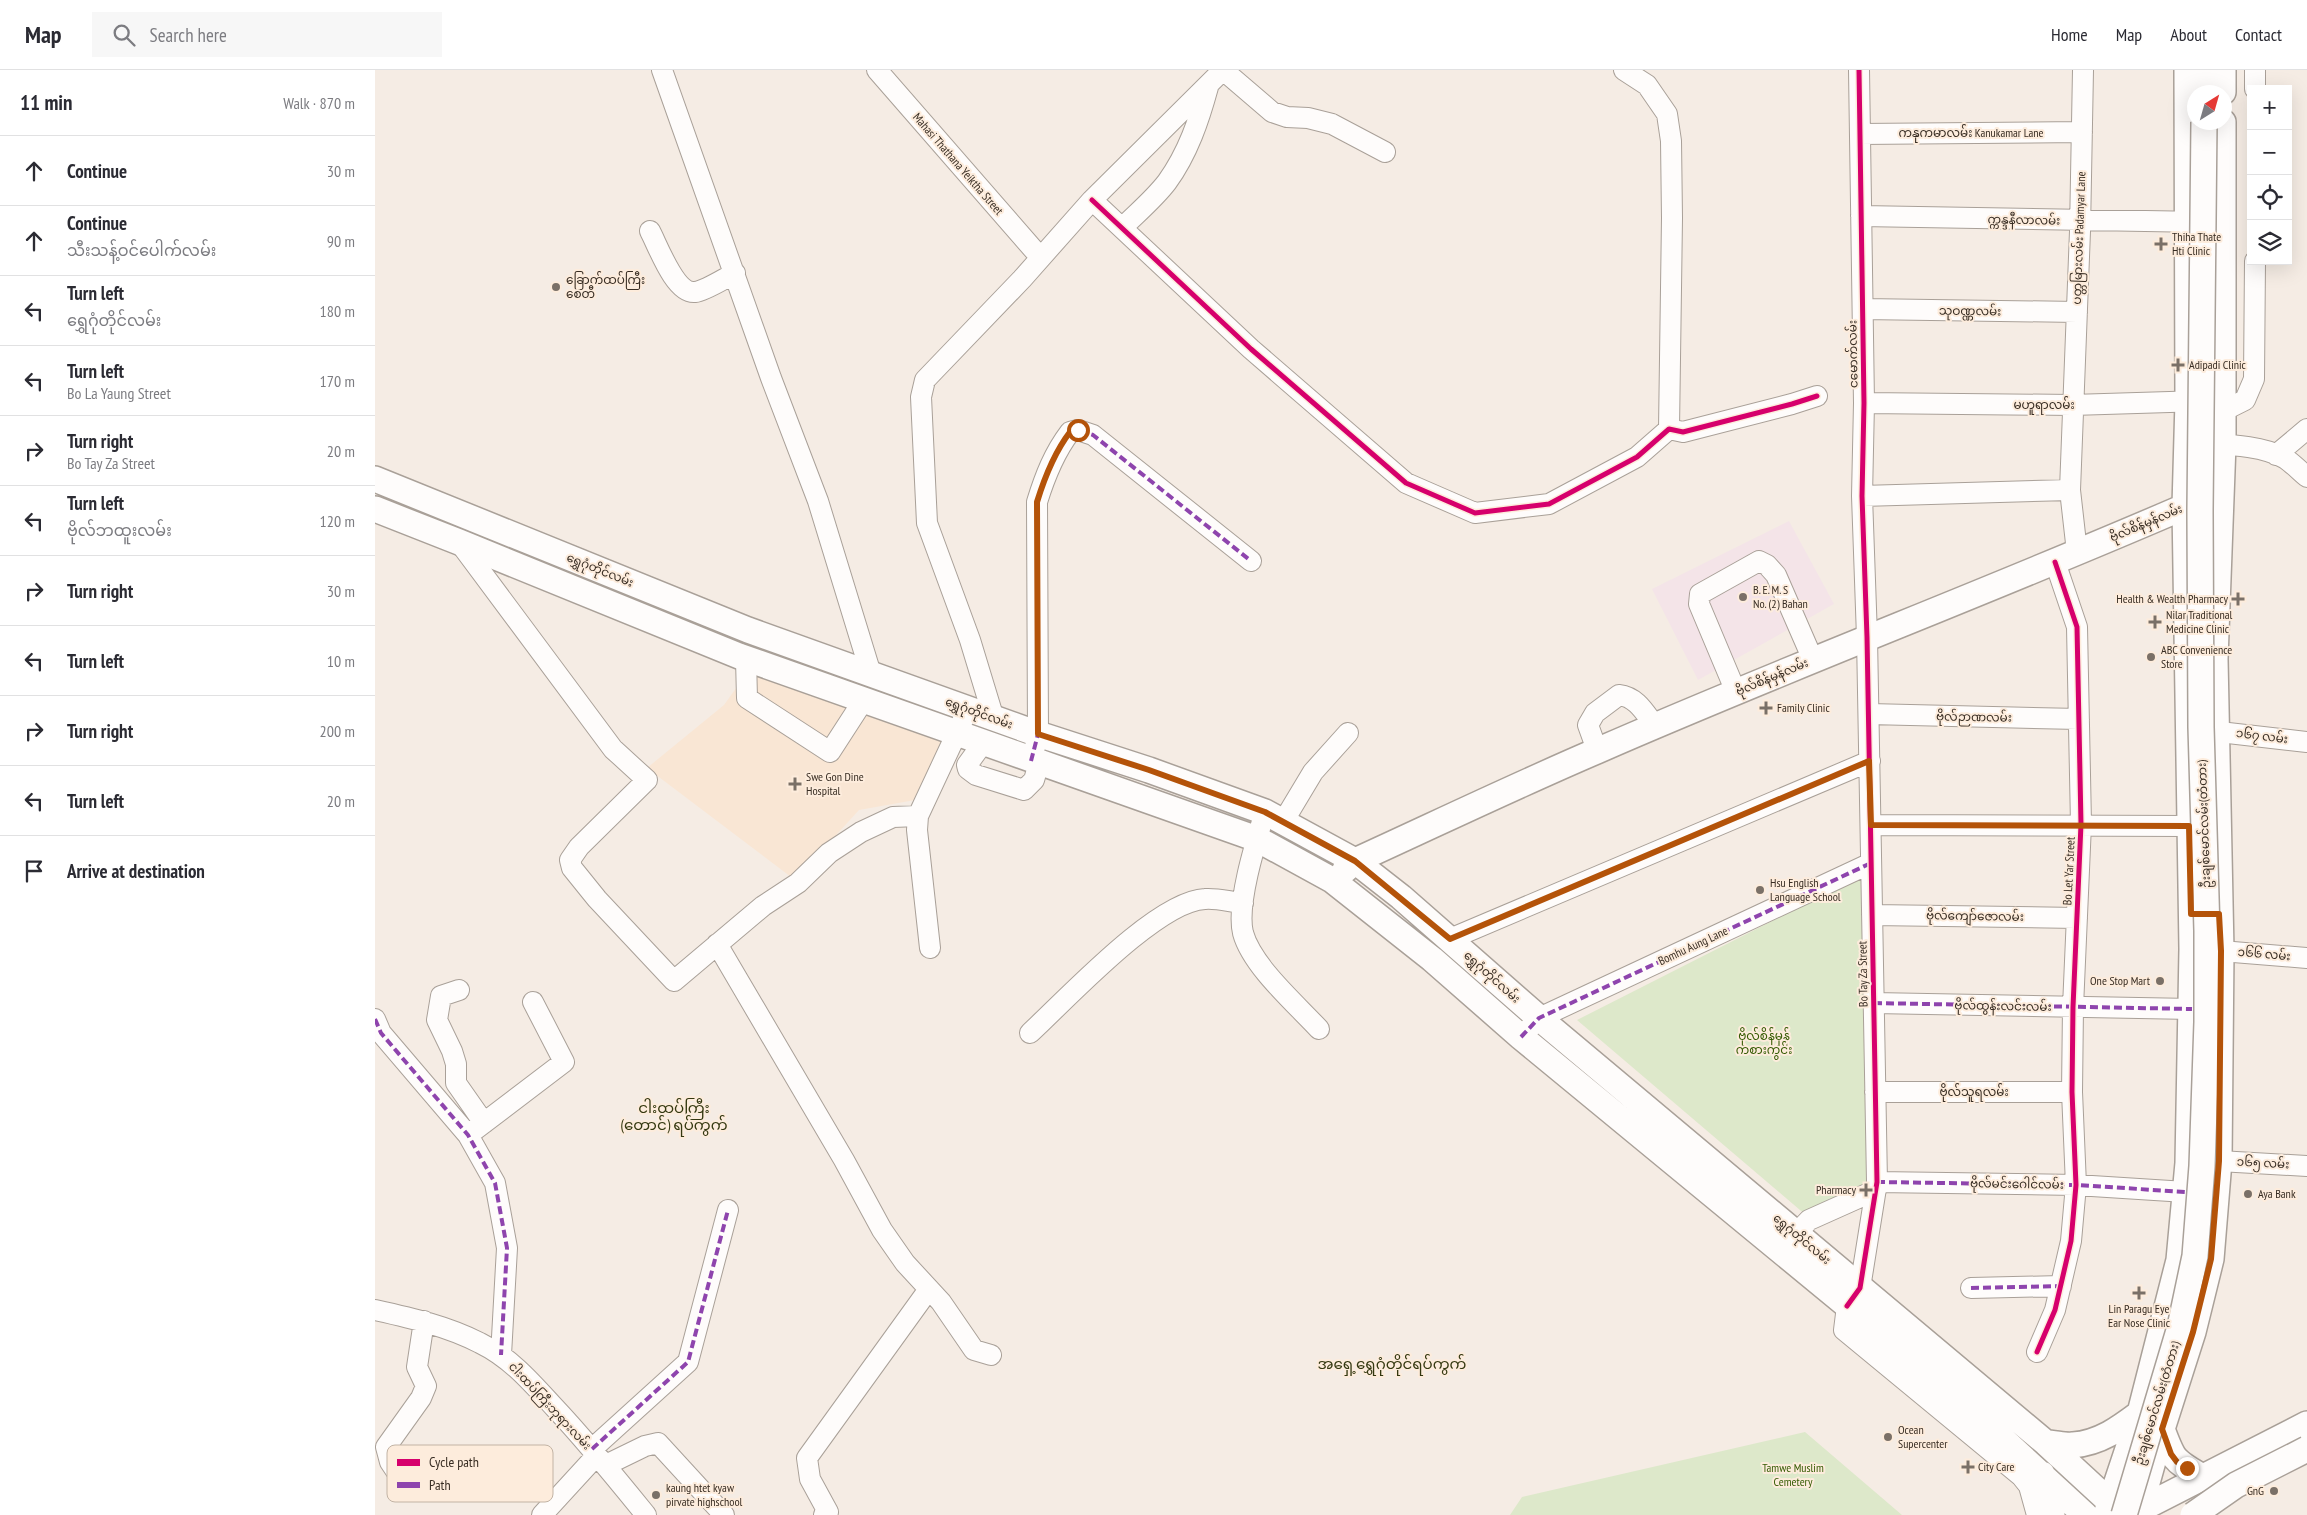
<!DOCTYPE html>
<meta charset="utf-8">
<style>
body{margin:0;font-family:"PT Sans Narrow","Noto Sans Myanmar",sans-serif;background:#f7f7f7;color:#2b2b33}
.controls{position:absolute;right:15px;top:15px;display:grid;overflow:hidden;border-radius:0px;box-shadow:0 5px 20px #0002}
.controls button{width:45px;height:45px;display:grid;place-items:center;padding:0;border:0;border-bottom:1px solid #e1e1e2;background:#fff;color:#2b2b33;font:25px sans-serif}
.compass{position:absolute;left:1812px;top:15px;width:45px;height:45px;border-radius:50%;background:#fff;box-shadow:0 5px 20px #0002;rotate:37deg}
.stop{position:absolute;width:15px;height:15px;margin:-11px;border:4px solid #b45309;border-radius:50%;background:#fff}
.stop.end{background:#b45309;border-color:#fff;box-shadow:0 1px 5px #0008}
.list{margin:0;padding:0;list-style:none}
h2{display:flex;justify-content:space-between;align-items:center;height:65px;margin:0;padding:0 20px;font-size:21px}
h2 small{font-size:16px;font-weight:400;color:#7c7c81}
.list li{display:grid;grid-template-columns:32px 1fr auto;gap:15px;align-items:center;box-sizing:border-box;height:70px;padding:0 20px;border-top:1px solid #e1e1e2}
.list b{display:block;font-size:19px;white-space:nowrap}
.list p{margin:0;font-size:16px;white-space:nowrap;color:#7c7c81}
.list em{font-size:16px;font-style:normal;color:#7c7c81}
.icon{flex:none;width:28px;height:28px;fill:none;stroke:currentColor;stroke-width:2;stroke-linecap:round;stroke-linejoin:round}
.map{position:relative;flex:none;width:1932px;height:1445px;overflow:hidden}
header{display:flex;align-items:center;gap:30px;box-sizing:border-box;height:70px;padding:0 25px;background:#fff;border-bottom:1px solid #e1e1e2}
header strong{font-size:24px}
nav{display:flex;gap:28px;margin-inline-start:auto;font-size:18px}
.search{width:350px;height:45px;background:#f7f7f7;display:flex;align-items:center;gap:12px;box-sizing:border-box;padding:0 18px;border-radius:0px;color:#7c7c81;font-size:19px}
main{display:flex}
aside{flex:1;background:#fff}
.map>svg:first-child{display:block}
.built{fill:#f9e6d4}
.education{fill:#f4e4e8}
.green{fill:#dde8ca}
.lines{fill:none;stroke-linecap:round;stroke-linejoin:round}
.minor-casing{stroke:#a9a098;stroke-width:22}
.major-casing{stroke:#a9a098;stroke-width:28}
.minor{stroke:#fefcfb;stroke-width:20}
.major{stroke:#fefcfb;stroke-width:25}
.major-bridge-casing{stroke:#a9a098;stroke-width:28;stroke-linecap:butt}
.major-bridge{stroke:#fefcfb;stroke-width:25}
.quiet{stroke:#8e44ad;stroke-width:4;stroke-dasharray:8 4;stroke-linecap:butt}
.cycleway-casing{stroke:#fdecdc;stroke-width:8}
.cycleway{stroke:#d6006c;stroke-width:5}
.route{stroke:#b45309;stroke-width:6}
.poi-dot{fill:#7a7067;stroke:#fdecdc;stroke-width:2}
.labels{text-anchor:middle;stroke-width:4;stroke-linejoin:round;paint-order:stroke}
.street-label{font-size:12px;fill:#382d23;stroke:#fdecdc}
.poi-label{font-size:12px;fill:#382d23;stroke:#fdecdc;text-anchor:start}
.park-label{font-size:12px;fill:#355b03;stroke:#fdecdc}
.quarter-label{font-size:15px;fill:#343810;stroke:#fdecdc}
.key{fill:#fdecdc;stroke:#c2b3a4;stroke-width:1}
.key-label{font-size:14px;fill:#382d23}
</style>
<header>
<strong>Map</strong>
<div class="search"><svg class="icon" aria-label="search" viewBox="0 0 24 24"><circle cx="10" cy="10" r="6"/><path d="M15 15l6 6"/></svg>Search here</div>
<nav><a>Home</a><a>Map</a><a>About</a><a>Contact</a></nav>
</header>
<main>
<aside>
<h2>11 min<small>Walk · 870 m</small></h2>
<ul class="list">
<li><svg class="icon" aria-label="ahead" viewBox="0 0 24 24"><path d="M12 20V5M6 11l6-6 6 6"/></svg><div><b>Continue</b></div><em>30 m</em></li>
<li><svg class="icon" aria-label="ahead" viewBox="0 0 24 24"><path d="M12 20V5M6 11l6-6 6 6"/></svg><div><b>Continue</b><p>သီးသန့်ဝင်ပေါက်လမ်း</p></div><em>90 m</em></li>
<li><svg class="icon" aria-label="left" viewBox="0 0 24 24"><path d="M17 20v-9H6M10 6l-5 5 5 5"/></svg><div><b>Turn left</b><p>ရွှေဂုံတိုင်လမ်း</p></div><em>180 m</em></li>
<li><svg class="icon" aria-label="left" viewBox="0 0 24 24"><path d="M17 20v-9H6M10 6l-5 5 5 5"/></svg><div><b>Turn left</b><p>Bo La Yaung Street</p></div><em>170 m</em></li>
<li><svg class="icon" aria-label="right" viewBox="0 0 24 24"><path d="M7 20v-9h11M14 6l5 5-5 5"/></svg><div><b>Turn right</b><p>Bo Tay Za Street</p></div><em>20 m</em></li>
<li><svg class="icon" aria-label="left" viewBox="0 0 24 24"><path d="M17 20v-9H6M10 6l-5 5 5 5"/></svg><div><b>Turn left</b><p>ဗိုလ်ဘထူးလမ်း</p></div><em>120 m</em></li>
<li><svg class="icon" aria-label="right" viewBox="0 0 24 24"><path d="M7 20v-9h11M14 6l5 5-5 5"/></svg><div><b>Turn right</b></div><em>30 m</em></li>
<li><svg class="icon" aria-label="left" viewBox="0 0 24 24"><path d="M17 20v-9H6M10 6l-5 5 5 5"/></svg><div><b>Turn left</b></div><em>10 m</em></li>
<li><svg class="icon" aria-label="right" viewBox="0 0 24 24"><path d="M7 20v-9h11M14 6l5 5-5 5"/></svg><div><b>Turn right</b></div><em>200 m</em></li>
<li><svg class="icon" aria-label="left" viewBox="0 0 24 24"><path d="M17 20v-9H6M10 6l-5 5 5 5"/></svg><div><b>Turn left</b></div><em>20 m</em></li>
<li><svg class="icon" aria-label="arrive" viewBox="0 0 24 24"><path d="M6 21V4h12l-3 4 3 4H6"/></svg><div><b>Arrive at destination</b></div></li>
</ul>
</aside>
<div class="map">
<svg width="1932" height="1445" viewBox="0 0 1932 1445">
<rect width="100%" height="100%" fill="#f5ece4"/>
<!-- built -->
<path class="built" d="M 377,596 L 570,670 L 540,730 L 484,740 L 420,810 L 272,698 L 349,635 Z"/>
<!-- education -->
<path class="education" d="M 1414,451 L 1459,534 L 1323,610 L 1277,519 Z"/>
<!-- green -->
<path class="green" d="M 1490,804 L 1496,1116 L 1432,1146 L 1202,950 Z
M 1430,1362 L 1527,1445 L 1135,1445 L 1147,1427 Z"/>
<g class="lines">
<!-- minor casing -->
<g class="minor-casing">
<path id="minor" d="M 287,0 L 396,308 L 443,431 L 496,604
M 502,0 L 665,187
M 848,0 L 897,42 L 912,47 L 933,48 L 957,54 L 1010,82
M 1249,0 L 1272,15 L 1292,44 L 1296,71 L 1297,148 L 1294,359
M 1484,0 L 1489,333 L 1487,426 L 1492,567 L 1502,1112 L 1485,1218 L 1472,1236 L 1469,1260 L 1646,1406 L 1654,1416 L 1662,1445
M 1880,19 L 1880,0
M 1485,64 L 1707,62
M 717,130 L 876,279 L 1031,413 L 1100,443 L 1174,434 L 1262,387 L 1294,359 L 1308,362 L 1417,334 L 1442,326
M 1486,146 L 1827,152
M 747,158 C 762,143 779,129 792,112 C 813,83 824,50 833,17
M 275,161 C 283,176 300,224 320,222 C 330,221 350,208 360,203
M 1488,239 L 1702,242
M 1489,333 L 1697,335 L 1827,331
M 1848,339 L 1856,337 L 1870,330 L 1879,309 L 1880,191
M 1833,374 C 1857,375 1889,376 1911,389 C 1918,394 1925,401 1932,407
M 1901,385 L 1932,359
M 1487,426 L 1695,420
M 84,472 L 238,679 L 272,710 L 204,777 L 195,790 L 197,798 L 222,829 L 299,911 L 388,836 L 423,813 L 454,783 L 486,762 L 518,747 L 543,746
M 1702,482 L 1695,420 L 1705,161 L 1708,0
M 371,589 L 372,628 L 455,682 L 488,631
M 1361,622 L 1324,534 L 1325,524 L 1384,491 L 1392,495 L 1401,505 L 1438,590
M 1494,644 L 1704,649
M 619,649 L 595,570 L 552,453 L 546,327 L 550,310 L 647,209 L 717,130 L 848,0
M 1827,660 L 1932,672
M 608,673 L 592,695 L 593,699 L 601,705 L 649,720 L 659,710 L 664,693
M 660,677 L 663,664 L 662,432 C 670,406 679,383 695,362 L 703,360 L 718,365 L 876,491
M 1222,680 L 1213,655 L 1220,643 L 1244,625 C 1262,627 1270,643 1280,656
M 890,742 C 881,771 861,834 868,863 C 877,896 921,934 944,959
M 908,752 L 938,702 L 973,663
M 1496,755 L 1815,756
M 1497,845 L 1702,848
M 1075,869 L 1495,691
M 342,874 L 469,1090 L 507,1160 L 530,1193 L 566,1232 L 599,1280 L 616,1285
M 555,878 L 542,760 L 543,746 L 593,639
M 1846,881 L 1932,888
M 84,920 L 66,926 L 62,950 L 77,981 L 81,994 L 81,1013 L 109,1053
M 1499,933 L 1817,939
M 0,949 L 6,963 L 93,1065 L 120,1113 L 132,1178 L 126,1285
M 655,963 C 692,929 782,831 830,829 C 842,828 856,832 868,833
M 1146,967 L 1164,948 L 1496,793
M 1500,1022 L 1697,1022
M 93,1065 L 189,992 L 158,932
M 1844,1091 L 1932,1096
M 1502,1112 L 1701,1115 L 1811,1122
M 1412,1173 L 1434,1150 L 1501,1120
M 1596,1218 L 1686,1216
M 0,1240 C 36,1248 72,1256 105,1273 C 136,1288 157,1313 180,1338 C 212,1372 241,1408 271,1445
M 1662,1282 L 1680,1240 L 1696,1171 L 1701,1115 L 1697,1022 L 1698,937 L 1706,754 L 1702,557 L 1680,492
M 217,1379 L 313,1292 L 353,1140
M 231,1395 L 270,1376 L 283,1373 L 349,1445
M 23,1404 L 15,1392 L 11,1377 L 46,1328 L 51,1316 L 42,1297 L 49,1251
M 167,1445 L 222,1385
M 449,1445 L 453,1442 L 435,1409 L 432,1388 L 554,1219"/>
</g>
<!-- major casing -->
<g class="major-casing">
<path id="major" d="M 1829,22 L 1829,0
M 1848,22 L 1848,0
M 0,409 L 373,560 L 663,664 L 774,700 L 890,742 L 980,791 L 1026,827 L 1164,948 L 1671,1373 L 1749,1445
M 0,439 L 84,472 L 364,586 L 882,769 L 957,810 L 1057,889 L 1146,967 L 1570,1316 L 1710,1445
M 970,800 L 980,791 C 1061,754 1142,715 1224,680 C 1423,593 1626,517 1825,430
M 1787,1359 C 1799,1392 1799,1390 1829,1408
M 1671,1373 C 1680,1373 1690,1376 1698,1375 C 1725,1373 1745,1358 1765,1343
M 1667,1404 L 1677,1445
M 1756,1444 L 1932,1354
M 1731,1445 L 1765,1343 L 1804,1190 L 1813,1093 L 1817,879 L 1810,436 L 1813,331 L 1812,0
M 1763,1445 L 1787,1359 L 1818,1262 L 1836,1189 L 1844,1091 L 1846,881 L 1840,589 L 1848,374 L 1848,52"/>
</g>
<!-- minor -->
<use href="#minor" class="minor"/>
<!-- major -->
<use href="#major" class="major"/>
<!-- major-bridge casing -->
<g class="major-bridge-casing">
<path id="major-bridge" d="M 1749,1445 L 1805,1257 L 1820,1186 L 1827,1096 L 1832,952 L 1832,861 L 1826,657 L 1825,441 L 1829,52
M 1818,1445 L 1861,1415 L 1932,1379"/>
</g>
<!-- major-bridge -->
<use href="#major-bridge" class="major-bridge"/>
<!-- quiet -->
<path class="quiet" d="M 656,691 L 663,664 L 662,432 C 670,406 679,383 695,362 L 703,360 L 718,365 L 876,491
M 1496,755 L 1815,756
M 1499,933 L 1817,939
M 0,949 L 6,963 L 93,1065 L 120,1113 L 132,1178 L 126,1285
M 1146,967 L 1164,948 L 1496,793
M 1502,1112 L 1701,1115 L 1811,1122
M 1596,1218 L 1686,1216
M 217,1379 L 313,1292 L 353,1140"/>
<!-- cycleway casing -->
<g class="cycleway-casing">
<path id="cycleway" d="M 717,130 L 876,279 L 1031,413 L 1100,443 L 1174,434 L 1262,387 L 1294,359 L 1308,362 L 1417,334 L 1442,326
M 1472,1236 L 1485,1218 L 1502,1112 L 1492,567 L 1487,426 L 1489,333 L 1484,0
M 1662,1282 L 1680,1240 L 1696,1171 L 1701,1115 L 1697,1022 L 1698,937 L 1706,754 L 1702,557 L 1680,492"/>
</g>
<!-- cycleway -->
<use href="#cycleway" class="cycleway"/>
</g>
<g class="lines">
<!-- route -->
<path class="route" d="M 703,360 L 695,362 C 679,383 670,406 662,432 L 663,664 L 774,700 L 890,742 L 980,791 L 1075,869 L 1494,691 L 1496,755 L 1814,756 L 1816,844 L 1844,844 L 1846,881 L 1844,1091 L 1836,1189 L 1818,1262 L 1787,1359 L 1796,1384 L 1802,1392 L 1812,1398"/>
</g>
<!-- markers -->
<g class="poi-dot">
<path d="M1783.5 166.5h5v5h5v5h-5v5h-5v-5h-5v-5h5z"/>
<circle cx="181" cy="217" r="5"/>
<path d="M1800.5 287.5h5v5h5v5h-5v5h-5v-5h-5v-5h5z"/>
<circle cx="1368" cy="527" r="5"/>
<path d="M1860.5 521.5h5v5h5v5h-5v5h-5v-5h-5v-5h5z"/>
<path d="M1777.5 544.5h5v5h5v5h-5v5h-5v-5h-5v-5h5z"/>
<circle cx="1776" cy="587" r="5"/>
<path d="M1388.5 630.5h5v5h5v5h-5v5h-5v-5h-5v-5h5z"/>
<path d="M417.5 706.5h5v5h5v5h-5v5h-5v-5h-5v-5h5z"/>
<circle cx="1385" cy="820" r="5"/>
<circle cx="1785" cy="911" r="5"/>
<path d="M1488.5 1112.5h5v5h5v5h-5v5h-5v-5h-5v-5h5z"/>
<circle cx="1873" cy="1124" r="5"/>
<path d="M1761.5 1215.5h5v5h5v5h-5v5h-5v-5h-5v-5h5z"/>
<circle cx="1513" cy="1367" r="5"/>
<path d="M1590.5 1389.5h5v5h5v5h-5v5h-5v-5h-5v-5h5z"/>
<circle cx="1899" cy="1421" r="5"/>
<circle cx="281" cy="1425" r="5"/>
</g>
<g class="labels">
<!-- street labels -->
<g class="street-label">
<text x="1596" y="67">ကနုကမာလမ်း Kanukamar Lane</text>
<text transform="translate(583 94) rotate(49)" y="4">Mahasi Thathana Yeiktha Street</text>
<text transform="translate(1649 150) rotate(1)" y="4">က္ကန္ဒနီလာလမ်း</text>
<text transform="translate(1704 168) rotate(-88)" y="4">ပတ္တမြားလမ်း Padamyar Lane</text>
<text transform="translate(1595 241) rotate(1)" y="4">သုဝဏ္ဏလမ်း</text>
<text transform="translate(1478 284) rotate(-91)" y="4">ငမောက်လမ်း</text>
<text x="1669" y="339">မဟူရာလမ်း</text>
<text transform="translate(1771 453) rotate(-23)" y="4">ဗိုလ်စိန်မှန်လမ်း</text>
<text transform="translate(225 500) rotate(22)" y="4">ရွှေဂုံတိုင်လမ်း</text>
<text transform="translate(1397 607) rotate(-23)" y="4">ဗိုလ်စိန်မှန်လမ်း</text>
<text transform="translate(604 643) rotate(20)" y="4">ရွှေဂုံတိုင်လမ်း</text>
<text transform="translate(1599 647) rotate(1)" y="4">ဗိုလ်ဉာဏလမ်း</text>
<text transform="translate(1887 666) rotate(7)" y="4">၁၆၇ လမ်း</text>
<text transform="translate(1829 754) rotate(-92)" y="4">ဦးချစ်မောင်လမ်း(တံတား)</text>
<text transform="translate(1694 801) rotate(-87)" y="4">Bo Let Yar Street</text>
<text transform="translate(1600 846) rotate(1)" y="4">ဗိုလ်ကျော်ဇောလမ်း</text>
<text transform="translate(1318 876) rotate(-25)" y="4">Bomhu Aung Lane</text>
<text transform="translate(1889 884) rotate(5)" y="4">၁၆၆ လမ်း</text>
<text transform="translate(1488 904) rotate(-91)" y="4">Bo Tay Za Street</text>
<text transform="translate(1117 907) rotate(42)" y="4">ရွှေဂုံတိုင်လမ်း</text>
<text transform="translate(1628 936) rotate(1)" y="4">ဗိုလ်ထွန်းလင်းလမ်း</text>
<text x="1599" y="1026">ဗိုလ်သူရလမ်း</text>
<text transform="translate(1888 1093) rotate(3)" y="4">၁၆၅ လမ်း</text>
<text transform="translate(1642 1114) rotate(1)" y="4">ဗိုလ်မင်းဂေါင်လမ်း</text>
<text transform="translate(1427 1169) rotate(40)" y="4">ရွှေဂုံတိုင်လမ်း</text>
<text transform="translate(1782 1333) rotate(-73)" y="4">ဦးချစ်မောင်လမ်း(တံတား)</text>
<text transform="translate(175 1336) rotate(47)" y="4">ငါးထပ်ကြီးဘုရားလမ်း</text>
</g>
<!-- poi labels -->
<g class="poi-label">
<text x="1797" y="171">Thiha Thate<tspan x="1797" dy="14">Hti Clinic</tspan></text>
<text x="191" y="214">ခြောက်ထပ်ကြီး<tspan x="191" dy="14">စေတီ</tspan></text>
<text x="1814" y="299">Adipadi Clinic</text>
<text x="1378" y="524">B. E. M. S<tspan x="1378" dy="14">No. (2) Bahan</tspan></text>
<text x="1853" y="533" text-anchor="end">Health &amp; Wealth Pharmacy</text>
<text x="1791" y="549">Nilar Traditional<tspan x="1791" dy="14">Medicine Clinic</tspan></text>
<text x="1786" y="584">ABC Convenience<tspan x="1786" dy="14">Store</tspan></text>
<text x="1402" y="642">Family Clinic</text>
<text x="431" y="711">Swe Gon Dine<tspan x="431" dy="14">Hospital</tspan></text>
<text x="1395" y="817">Hsu English<tspan x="1395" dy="14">Language School</tspan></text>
<text x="1775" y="915" text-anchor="end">One Stop Mart</text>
<text x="1481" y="1124" text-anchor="end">Pharmacy</text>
<text x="1883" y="1128">Aya Bank</text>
<text x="1764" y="1243" text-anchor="middle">Lin Paragu Eye<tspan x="1764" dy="14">Ear Nose Clinic</tspan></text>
<text x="1523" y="1364">Ocean<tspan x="1523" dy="14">Supercenter</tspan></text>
<text x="1603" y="1401">City Care</text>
<text x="291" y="1422">kaung htet kyaw<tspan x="291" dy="14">pirvate highschool</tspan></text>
<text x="1889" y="1425" text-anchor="end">GnG</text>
</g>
<!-- park labels -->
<g class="park-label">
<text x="1389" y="970">ဗိုလ်စိန်မှန်<tspan x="1389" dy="14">ကစားကွင်း</tspan></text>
<text x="1418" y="1402">Tamwe Muslim<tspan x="1418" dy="14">Cemetery</tspan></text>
</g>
<!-- quarter labels -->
<g class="quarter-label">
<text x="299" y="1043">ငါးထပ်ကြီး<tspan x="299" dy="17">(တောင်) ရပ်ကွက်</tspan></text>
<text x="1017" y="1299">အရှေ့ရွှေဂုံတိုင်ရပ်ကွက်</text>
</g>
</g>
<!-- legend -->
<rect x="12" y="1375" width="166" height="57" rx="8" class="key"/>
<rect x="22" y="1389" width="23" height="7" fill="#d6006c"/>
<rect x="22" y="1412" width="23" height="6" fill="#8e44ad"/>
<g class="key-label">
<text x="54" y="1397">Cycle path</text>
<text x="54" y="1420">Path</text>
</g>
</svg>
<div class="controls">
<button>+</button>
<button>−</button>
<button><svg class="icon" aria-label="locate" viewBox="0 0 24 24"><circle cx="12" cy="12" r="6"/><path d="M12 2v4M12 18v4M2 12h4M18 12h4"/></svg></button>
<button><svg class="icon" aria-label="layers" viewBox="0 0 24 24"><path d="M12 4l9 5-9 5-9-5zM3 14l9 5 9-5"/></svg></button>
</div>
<svg class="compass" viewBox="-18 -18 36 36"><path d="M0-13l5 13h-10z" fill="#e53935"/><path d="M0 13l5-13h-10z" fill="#7c7c81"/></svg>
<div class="stop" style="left:703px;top:360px"></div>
<div class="stop end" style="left:1812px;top:1398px"></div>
</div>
</main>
